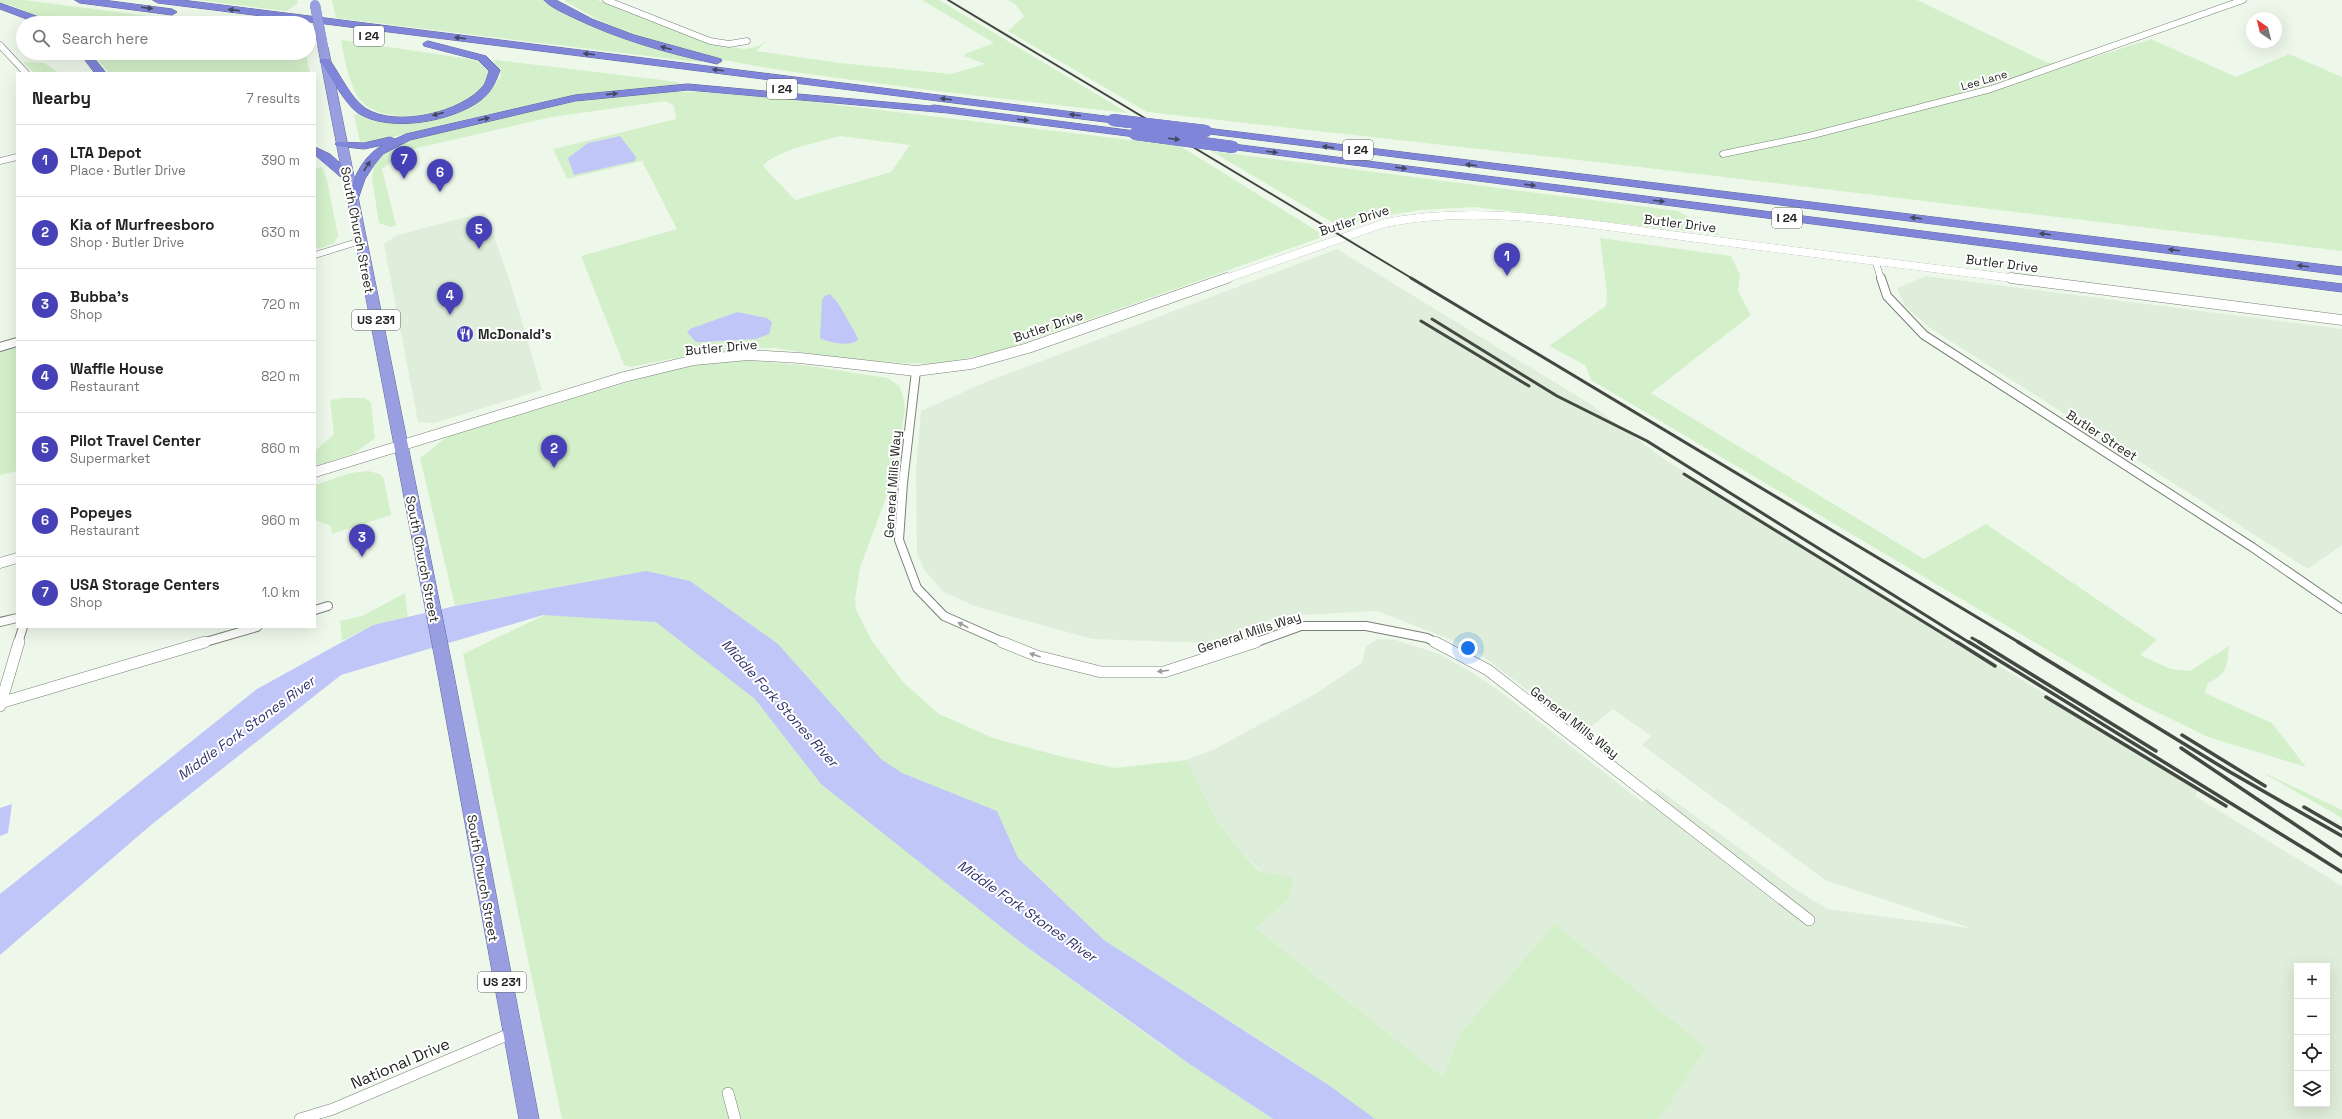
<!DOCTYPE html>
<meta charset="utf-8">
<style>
body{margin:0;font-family:"Space Grotesk",sans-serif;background:#f6f6f6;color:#222}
.controls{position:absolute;right:12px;bottom:12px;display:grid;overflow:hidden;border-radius:0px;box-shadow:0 4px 16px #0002}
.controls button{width:36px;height:36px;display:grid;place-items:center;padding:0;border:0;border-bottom:1px solid #e0e0e0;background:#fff;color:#222;font:20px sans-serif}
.compass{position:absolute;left:2246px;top:12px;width:36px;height:36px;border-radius:50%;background:#fff;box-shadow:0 4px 16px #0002;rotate:325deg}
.you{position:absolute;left:1468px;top:648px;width:14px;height:14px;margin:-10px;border:3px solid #fff;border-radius:50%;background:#1a73e8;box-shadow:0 0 0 6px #1a73e833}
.badge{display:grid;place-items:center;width:26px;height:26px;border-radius:50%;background:#4741b7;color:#fff;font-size:13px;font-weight:700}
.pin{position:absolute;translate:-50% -33px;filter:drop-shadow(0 1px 2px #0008)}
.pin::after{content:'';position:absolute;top:21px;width:14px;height:12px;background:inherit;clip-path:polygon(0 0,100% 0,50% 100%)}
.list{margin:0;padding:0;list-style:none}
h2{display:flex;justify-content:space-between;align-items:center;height:52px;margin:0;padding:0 16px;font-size:17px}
h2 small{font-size:13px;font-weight:400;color:#767676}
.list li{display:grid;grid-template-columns:26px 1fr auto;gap:12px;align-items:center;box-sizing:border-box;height:72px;padding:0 16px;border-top:1px solid #e0e0e0}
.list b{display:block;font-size:15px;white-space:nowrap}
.list p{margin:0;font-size:13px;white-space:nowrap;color:#767676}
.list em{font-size:13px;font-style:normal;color:#767676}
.icon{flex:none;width:22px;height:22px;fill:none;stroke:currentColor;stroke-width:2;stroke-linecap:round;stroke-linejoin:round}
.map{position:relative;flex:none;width:2342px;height:1119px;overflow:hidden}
.search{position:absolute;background:#fff;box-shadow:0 4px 16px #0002;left:16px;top:16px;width:300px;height:44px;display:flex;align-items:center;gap:10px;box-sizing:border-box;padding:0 14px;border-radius:22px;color:#767676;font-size:15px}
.panel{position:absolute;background:#fff;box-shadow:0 4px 16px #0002;left:16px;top:72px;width:300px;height:556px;border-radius:0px}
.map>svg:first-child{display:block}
.built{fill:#dfeeda;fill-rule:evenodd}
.green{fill:#d4f0ca;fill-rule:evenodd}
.water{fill:#c0c7f8}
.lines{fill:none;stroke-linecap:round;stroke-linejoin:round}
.minor-far2-casing{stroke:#788175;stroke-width:7}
.minor-far1-casing{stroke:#788175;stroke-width:10}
.minor-casing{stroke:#788175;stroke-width:12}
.tertiary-far1-casing{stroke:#788175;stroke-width:8}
.tertiary-casing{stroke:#788175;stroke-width:11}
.trunk-casing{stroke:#5e6499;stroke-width:1}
.motorway-casing{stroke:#5e6499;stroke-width:1}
.minor-far2{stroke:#fff;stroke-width:6}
.minor-far1{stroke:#fff;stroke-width:8}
.minor{stroke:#fff;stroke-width:11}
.tertiary-far1{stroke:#fff;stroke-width:8}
.tertiary{stroke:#fff;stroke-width:10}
.trunk{fill:#989ee0;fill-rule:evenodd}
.motorway{fill:#7f86d9;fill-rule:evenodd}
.rail-far2{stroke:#444843;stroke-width:2}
.rail-far1{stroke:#444843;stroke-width:3}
.rail{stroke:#444843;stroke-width:3.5}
.trunk-bridge-casing{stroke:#5e6499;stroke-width:10;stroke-linecap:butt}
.motorway-bridge-casing{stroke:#5e6499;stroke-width:12;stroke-linecap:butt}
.trunk-bridge{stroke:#989ee0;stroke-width:10}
.motorway-bridge{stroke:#7f86d9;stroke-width:12}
.oneway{fill:#434761}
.oneway2{fill:#9c9d9b}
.labels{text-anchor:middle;stroke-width:4;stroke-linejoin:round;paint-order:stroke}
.far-street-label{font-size:11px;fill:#222521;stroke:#fff}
.shield{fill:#fff;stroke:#646664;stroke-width:1}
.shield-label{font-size:12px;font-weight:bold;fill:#222521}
.street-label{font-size:13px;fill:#222521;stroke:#fff}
.poi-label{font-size:13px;font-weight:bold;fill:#222521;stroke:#fff;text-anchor:start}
.water-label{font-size:14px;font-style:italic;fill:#30316c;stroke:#fff}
.near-street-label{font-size:16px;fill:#222521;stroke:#fff}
</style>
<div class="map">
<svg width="2342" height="1119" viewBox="0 0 2342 1119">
<rect width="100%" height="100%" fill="#eef8ea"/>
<!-- built -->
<path class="built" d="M 485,212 L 509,278 L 542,390 L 435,423 L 418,422 L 384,244 L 398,235 Z
M 1337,249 L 1587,402 L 1667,461 L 2199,789 L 2195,796 L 2342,886 L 2342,1119 L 1619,1119 L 1459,1035 L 1443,1077 L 1256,928 L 1289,899 L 1240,851 L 1216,819 L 1186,760 L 1215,749 L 1315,694 L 1362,663 L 1366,646 L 1378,639 L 1396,640 L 1439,654 L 1470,671 L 1505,695 L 1642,802 L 1657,788 L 1792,887 L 1827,909 L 1970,928 L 1825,880 L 1642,745 L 1651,736 L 1613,709 L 1584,732 L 1470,647 L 1377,611 L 1282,616 L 1209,643 L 1092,639 L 977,607 L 944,592 L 925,571 L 917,554 L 916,470 L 921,411 L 986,382 ZM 2297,966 L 2327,966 L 2327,1104 L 2297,1104 Z
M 1926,276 L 2342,329 L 2342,545 L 2308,569 L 1930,328 L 1905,306 L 1897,288 Z"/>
<!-- green -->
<path class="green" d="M 0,0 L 24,0 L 203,23 L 51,23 L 16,7 L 0,2 Z
M 196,0 L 297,0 L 298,3 L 286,11 Z
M 332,0 L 550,0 L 599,27 L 703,60 L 702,62 L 680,60 L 336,18 Z
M 564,0 L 597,0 L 718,45 L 745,49 L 756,47 L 767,41 L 756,51 L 840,63 L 951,74 L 985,64 L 964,56 L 965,54 L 994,43 L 922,0 L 939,0 L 1128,113 C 1039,103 949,93 860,81 C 763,68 648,55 564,0 Z
M 1008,0 L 1917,0 L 2048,63 L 2095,57 L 2151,39 L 2236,77 L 2289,54 L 2342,77 L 2342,251 L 1614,164 L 1147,112 L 1008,31 L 1024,16 L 1015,4 Z
M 341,40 L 464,58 L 479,62 L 490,73 C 489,76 489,81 487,84 C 468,114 389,128 363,103 C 350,91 344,57 341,40 Z
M 92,53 L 306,53 L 310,73 L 109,73 Z
M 496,60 L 679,82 L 677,86 C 572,90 473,118 371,142 L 360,142 L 354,115 L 358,114 L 380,121 L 405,123 L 475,103 L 487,95 L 501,76 L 499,69 L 493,62 Z
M 23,62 L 44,63 L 59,73 L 34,73 Z
M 659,92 L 700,92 L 797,100 L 1180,146 L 1325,236 L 991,354 L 934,364 L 903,363 L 846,359 L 774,348 L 743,349 L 695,354 L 630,367 L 624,365 L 581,256 L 677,229 L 642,161 L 567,179 L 553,149 L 676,119 L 674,106 L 665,101 L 552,117 L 404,151 L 382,169 L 396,225 L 391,227 L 379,223 L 372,179 L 374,163 L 380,155 L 414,137 L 587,99 ZM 840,136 L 910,145 L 891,172 L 795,200 L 763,166 C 776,150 820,142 840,136 Z
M 1211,151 L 1678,211 L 1721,235 L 1474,207 L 1421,210 L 1374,217 L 1340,227 Z
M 322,167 L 327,180 L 338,236 L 334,243 L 318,249 L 315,245 L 315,168 Z
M 1600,238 L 1731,256 L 1740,275 L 1738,291 L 1751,315 L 1651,393 L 1924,559 L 1986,524 L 2157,640 L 2140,655 L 2171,669 L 2190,671 L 2229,646 C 2227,667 2228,673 2208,683 L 2205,693 L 2272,723 L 2306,767 L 2208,737 L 2134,701 L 1591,380 L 1585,365 L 1549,346 L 1606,306 L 1607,294 Z
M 17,346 L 17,471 L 0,475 L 0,351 Z
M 740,360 L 803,365 L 888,378 L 899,386 L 903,396 L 905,409 L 896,471 L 860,568 L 855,599 L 856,610 L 872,641 L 903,682 L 939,714 L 993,738 L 1063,757 L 1116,768 L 1186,760 L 1216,819 L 1240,851 L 1259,871 L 1293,878 L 1289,899 L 1256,928 L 1443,1077 L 1459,1035 L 1555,924 L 1706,1048 L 1659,1119 L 1372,1119 L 1300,1066 L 1104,940 L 1018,858 L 997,811 L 1024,945 L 1163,1046 L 1273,1119 L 562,1119 L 463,654 L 630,574 L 455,606 L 420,458 L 448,436 L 659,373 L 702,363 Z
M 342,398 L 365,398 L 371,402 L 375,438 L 355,453 L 315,466 L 315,451 L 334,434 L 330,400 Z
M 368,471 L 380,474 L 384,479 L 391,515 L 332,534 L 331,526 L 315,520 L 315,485 L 350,473 Z
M 405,593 L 408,617 L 373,625 L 342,641 L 340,621 L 362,616 Z
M 2258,770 L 2342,810 L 2342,818 Z"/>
<!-- water -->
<path class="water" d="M 620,136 L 636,157 L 635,161 L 574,175 L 568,158 L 588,143 Z
M 830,294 L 838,303 L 857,336 L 858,340 C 848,347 831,343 820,338 L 822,300 L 825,296 Z
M 737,312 L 767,318 L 772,322 L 769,334 L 756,339 L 700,342 L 696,342 L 687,332 L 690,329 Z
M 646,571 L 690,581 L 778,644 L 881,759 L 902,773 L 997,811 L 1018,858 L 1104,940 L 1330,1086 L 1375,1119 L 1273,1119 L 1188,1063 L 1024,945 L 821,784 L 755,699 L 656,622 L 543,615 L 341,675 L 151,825 L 0,955 L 0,894 L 257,689 L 373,625 L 455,606 Z
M 12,804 L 8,833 L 0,836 L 0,808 Z"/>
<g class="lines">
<!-- minor-far2 casing -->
<g class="minor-far2-casing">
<path id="minor-far2" d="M 606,0 L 710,41 L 729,44 L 747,41
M 0,45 L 26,73
M 1723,154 L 1809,136 L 1991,89 L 2243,0
M 0,161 L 17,157
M 315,255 L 360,241
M 1875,260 L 1881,279"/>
</g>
<!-- minor-far1 casing -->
<g class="minor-far1-casing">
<path id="minor-far1" d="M 1881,278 L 1887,296 L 1924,335 L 2252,547 L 2342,609
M 0,347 L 17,342
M 916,371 L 903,483 L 899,540 L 917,588 L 944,616 L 1005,643
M 315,610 L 328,606
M 0,622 L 17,618
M 18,643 L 23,627
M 202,643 L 257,627
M 1254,643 L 1301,626 L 1366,626 L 1427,638 L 1437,643"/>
</g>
<!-- minor casing -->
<g class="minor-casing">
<path id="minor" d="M 1002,642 L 1037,656 L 1101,672 L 1164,672 L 1256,642
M 1435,642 L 1488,670 L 1809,920
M 0,703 L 205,642
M 0,706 L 19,642
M 728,1093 L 735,1119
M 300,1119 L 333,1109 L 512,1033"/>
</g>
<!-- tertiary-far1 casing -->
<g class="tertiary-far1-casing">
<path id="tertiary-far1" d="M 1225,279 L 1385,223 C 1479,204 1578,223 1672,235 C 1788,250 1903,265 2019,279"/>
</g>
<!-- tertiary casing -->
<g class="tertiary-casing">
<path id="tertiary" d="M 2011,278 L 2342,320
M 315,472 L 624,377 L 694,360 L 748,355 L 800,358 L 916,371 L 971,364 L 1028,348 L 1227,278
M 0,563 L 17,558"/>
</g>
<!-- trunk casing -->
<g class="trunk-casing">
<path id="trunk" d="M 323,44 L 328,47 L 454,675 L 539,1119 L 519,1119 L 438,675 L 318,47 Z"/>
</g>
<!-- motorway casing -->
<g class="motorway-casing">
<path id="motorway" d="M 75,0 L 103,0 L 172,9 L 177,12 L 172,15 L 80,3 Z
M 153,0 L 182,0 L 1113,117 L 1119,120 L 1113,123 L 158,3 Z
M 544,0 L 556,0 L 592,19 L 634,35 L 721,59 L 722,61 L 717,64 C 666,53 617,39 570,16 C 562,12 550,7 544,0 Z
M 0,3 L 50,21 L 51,23 L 37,23 L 0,9 Z
M 428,41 L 486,56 L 500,70 C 496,82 491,92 481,100 C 452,122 389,133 358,113 C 344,103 330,75 320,61 L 321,59 L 329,59 C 340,74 350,97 365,108 C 395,128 462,113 484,85 C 486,81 488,75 489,71 L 478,60 L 424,46 L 423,44 Z
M 80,53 L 90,53 L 106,73 L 95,73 Z
M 688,84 L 930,106 L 934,105 L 1135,131 L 1141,134 L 1135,137 L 948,113 L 688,90 L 575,101 L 410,140 L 383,154 L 374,165 L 365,179 L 356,205 L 348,205 L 346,202 C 353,180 361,157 383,145 L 364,149 L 337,146 L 335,144 L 337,142 L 364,143 L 390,137 L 395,139 L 406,134 L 575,95 Z
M 1206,128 L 2342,267 L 2342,275 L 1202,133 L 1200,131 L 1202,129 Z
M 1233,144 L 2342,284 L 2342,292 L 1229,149 L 1227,147 L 1229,145 Z
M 315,147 L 330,154 L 351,173 L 353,176 L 351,179 L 343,179 L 315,155 Z"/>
</g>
<!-- minor-far2 -->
<use href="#minor-far2" class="minor-far2"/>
<!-- minor-far1 -->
<use href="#minor-far1" class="minor-far1"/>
<!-- minor -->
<use href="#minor" class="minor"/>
<!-- tertiary-far1 -->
<use href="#tertiary-far1" class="tertiary-far1"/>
<!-- tertiary -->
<use href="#tertiary" class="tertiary"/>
<!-- trunk -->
<use href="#trunk" class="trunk"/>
<!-- motorway -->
<use href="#motorway" class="motorway"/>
<!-- rail-far2 -->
<path class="rail-far2" d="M 948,0 L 1413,279"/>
<!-- rail-far1 -->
<path class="rail-far1" d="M 1411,278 L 2020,643
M 1432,319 L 1557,396 L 1647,441 L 1970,643
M 1421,321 L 1529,386
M 1684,474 L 1958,643
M 1972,638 L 1981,643"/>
<!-- rail -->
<path class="rail" d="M 1957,642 L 1995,666
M 1969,642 L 2310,852
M 1979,642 L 2156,751
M 2018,642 L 2230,772 L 2342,836
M 2046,697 L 2226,806
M 2182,735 L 2265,786
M 2181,748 L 2342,856
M 2304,807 L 2342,829
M 2307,850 L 2342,872"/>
<!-- trunk-bridge casing -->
<g class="trunk-bridge-casing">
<path id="trunk-bridge" d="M 315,5 L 323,47"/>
</g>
<!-- motorway-bridge casing -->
<g class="motorway-bridge-casing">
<path id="motorway-bridge" d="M 1113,120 L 1206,131
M 1135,134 L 1233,147"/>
</g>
<!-- trunk-bridge -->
<use href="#trunk-bridge" class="trunk-bridge"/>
<!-- motorway-bridge -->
<use href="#motorway-bridge" class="motorway-bridge"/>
</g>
<!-- one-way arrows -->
<defs><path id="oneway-solid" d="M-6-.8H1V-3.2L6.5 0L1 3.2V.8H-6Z"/></defs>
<g class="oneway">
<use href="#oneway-solid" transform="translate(147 8) rotate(7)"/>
<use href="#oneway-solid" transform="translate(234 10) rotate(-173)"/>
<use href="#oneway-solid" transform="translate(460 38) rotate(-173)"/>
<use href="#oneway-solid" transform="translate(666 48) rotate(-165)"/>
<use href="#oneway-solid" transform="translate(589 54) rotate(-173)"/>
<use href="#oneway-solid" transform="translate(718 70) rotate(-173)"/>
<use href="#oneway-solid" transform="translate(612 94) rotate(-6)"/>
<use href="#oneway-solid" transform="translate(946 99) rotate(-173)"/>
<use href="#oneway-solid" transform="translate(438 114) rotate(165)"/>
<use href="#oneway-solid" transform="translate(1075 115) rotate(-173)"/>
<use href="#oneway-solid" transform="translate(484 119) rotate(-13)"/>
<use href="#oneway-solid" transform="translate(1023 120) rotate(7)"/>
<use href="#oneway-solid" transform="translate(1174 139) rotate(7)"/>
<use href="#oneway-solid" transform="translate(1328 147) rotate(-173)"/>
<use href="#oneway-solid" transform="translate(1272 152) rotate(7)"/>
<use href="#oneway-solid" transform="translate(1471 165) rotate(-173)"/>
<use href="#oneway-solid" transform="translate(367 166) rotate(-57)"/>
<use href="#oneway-solid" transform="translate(1401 168) rotate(7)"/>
<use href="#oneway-solid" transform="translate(1530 185) rotate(7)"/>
<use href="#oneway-solid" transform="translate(1659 201) rotate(7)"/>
<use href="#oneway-solid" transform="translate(1916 218) rotate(-173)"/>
<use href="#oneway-solid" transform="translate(2045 234) rotate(-173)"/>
<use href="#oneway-solid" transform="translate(2174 250) rotate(-173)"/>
<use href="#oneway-solid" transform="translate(2303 266) rotate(-173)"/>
</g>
<g class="oneway2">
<use href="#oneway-solid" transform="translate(963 625) rotate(-153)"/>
<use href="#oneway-solid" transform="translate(1035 655) rotate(-161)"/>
<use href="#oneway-solid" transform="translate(1163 671) rotate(173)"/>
</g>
<!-- icons -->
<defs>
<g id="restaurant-disc" transform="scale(0.9)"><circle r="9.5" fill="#4741b7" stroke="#fff"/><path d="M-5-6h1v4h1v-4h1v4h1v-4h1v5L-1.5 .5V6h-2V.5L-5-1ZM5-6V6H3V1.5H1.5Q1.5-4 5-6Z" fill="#fff"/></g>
</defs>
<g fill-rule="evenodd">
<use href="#restaurant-disc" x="465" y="334"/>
</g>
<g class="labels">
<!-- far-street labels -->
<g class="far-street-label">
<text transform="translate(1984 80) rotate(-16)" y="4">Lee Lane</text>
</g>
<!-- shield labels -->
<g class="shield">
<rect x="354" y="26" width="30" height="20" rx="3"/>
<rect x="767" y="79" width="30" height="20" rx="3"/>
<rect x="1343" y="140" width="30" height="20" rx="3"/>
<rect x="1772" y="208" width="30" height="20" rx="3"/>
<rect x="352" y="310" width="48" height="20" rx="3"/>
<rect x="478" y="972" width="48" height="20" rx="3"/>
</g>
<g class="shield-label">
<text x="369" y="40">I 24</text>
<text x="782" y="93">I 24</text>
<text x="1358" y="154">I 24</text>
<text x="1787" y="222">I 24</text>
<text x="376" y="324">US 231</text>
<text x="502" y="986">US 231</text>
</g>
<!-- street labels -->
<g class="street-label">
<text transform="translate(1354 220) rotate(-18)" y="5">Butler Drive</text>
<text transform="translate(1680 223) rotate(7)" y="5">Butler Drive</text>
<text transform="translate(358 230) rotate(79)" y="5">South Church Street</text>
<text transform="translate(2002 263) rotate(7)" y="5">Butler Drive</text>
<text transform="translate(1048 326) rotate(-19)" y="5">Butler Drive</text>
<text transform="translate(721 347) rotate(-5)" y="5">Butler Drive</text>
<text transform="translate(2102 435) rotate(33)" y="5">Butler Street</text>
<text transform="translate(892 484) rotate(-86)" y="5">General Mills Way</text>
<text transform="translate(423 559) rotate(79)" y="5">South Church Street</text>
<text transform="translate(1249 632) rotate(-18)" y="5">General Mills Way</text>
<text transform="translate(1575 722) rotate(38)" y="5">General Mills Way</text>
<text transform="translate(483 878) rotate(80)" y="5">South Church Street</text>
</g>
<!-- poi labels -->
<g class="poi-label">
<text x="478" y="339">McDonald's</text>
</g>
<!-- water labels -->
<g class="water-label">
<text transform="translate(780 703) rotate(48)" y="5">Middle Fork Stones River</text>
<text transform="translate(246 728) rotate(-36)" y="5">Middle Fork Stones River</text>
<text transform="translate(1027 911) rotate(35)" y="5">Middle Fork Stones River</text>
</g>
<!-- near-street labels -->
<g class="near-street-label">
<text transform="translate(400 1063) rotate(-23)" y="6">National Drive</text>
</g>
</g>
</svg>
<div class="controls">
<button>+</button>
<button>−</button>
<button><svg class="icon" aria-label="locate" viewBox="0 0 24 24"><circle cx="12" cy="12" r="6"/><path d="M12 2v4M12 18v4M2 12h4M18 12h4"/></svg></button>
<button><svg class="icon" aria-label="layers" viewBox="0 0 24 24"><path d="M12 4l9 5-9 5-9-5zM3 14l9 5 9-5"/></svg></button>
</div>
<svg class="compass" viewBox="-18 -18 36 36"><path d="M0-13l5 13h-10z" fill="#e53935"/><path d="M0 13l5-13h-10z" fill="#767676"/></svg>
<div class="you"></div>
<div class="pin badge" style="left:1507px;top:276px">1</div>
<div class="pin badge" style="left:554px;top:468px">2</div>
<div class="pin badge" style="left:362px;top:557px">3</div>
<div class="pin badge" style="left:450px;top:315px">4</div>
<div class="pin badge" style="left:479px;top:249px">5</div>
<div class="pin badge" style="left:440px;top:192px">6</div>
<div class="pin badge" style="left:404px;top:179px">7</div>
<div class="search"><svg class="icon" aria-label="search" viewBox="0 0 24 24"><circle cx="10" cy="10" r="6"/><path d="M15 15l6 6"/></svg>Search here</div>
<section class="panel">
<h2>Nearby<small>7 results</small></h2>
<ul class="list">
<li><span class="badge">1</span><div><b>LTA Depot</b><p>Place · Butler Drive</p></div><em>390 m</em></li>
<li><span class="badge">2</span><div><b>Kia of Murfreesboro</b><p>Shop · Butler Drive</p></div><em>630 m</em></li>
<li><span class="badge">3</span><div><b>Bubba's</b><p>Shop</p></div><em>720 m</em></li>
<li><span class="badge">4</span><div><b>Waffle House</b><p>Restaurant</p></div><em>820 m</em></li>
<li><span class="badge">5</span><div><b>Pilot Travel Center</b><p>Supermarket</p></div><em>860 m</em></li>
<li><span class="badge">6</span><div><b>Popeyes</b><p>Restaurant</p></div><em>960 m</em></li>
<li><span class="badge">7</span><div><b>USA Storage Centers</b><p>Shop</p></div><em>1.0 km</em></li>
</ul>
</section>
</div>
